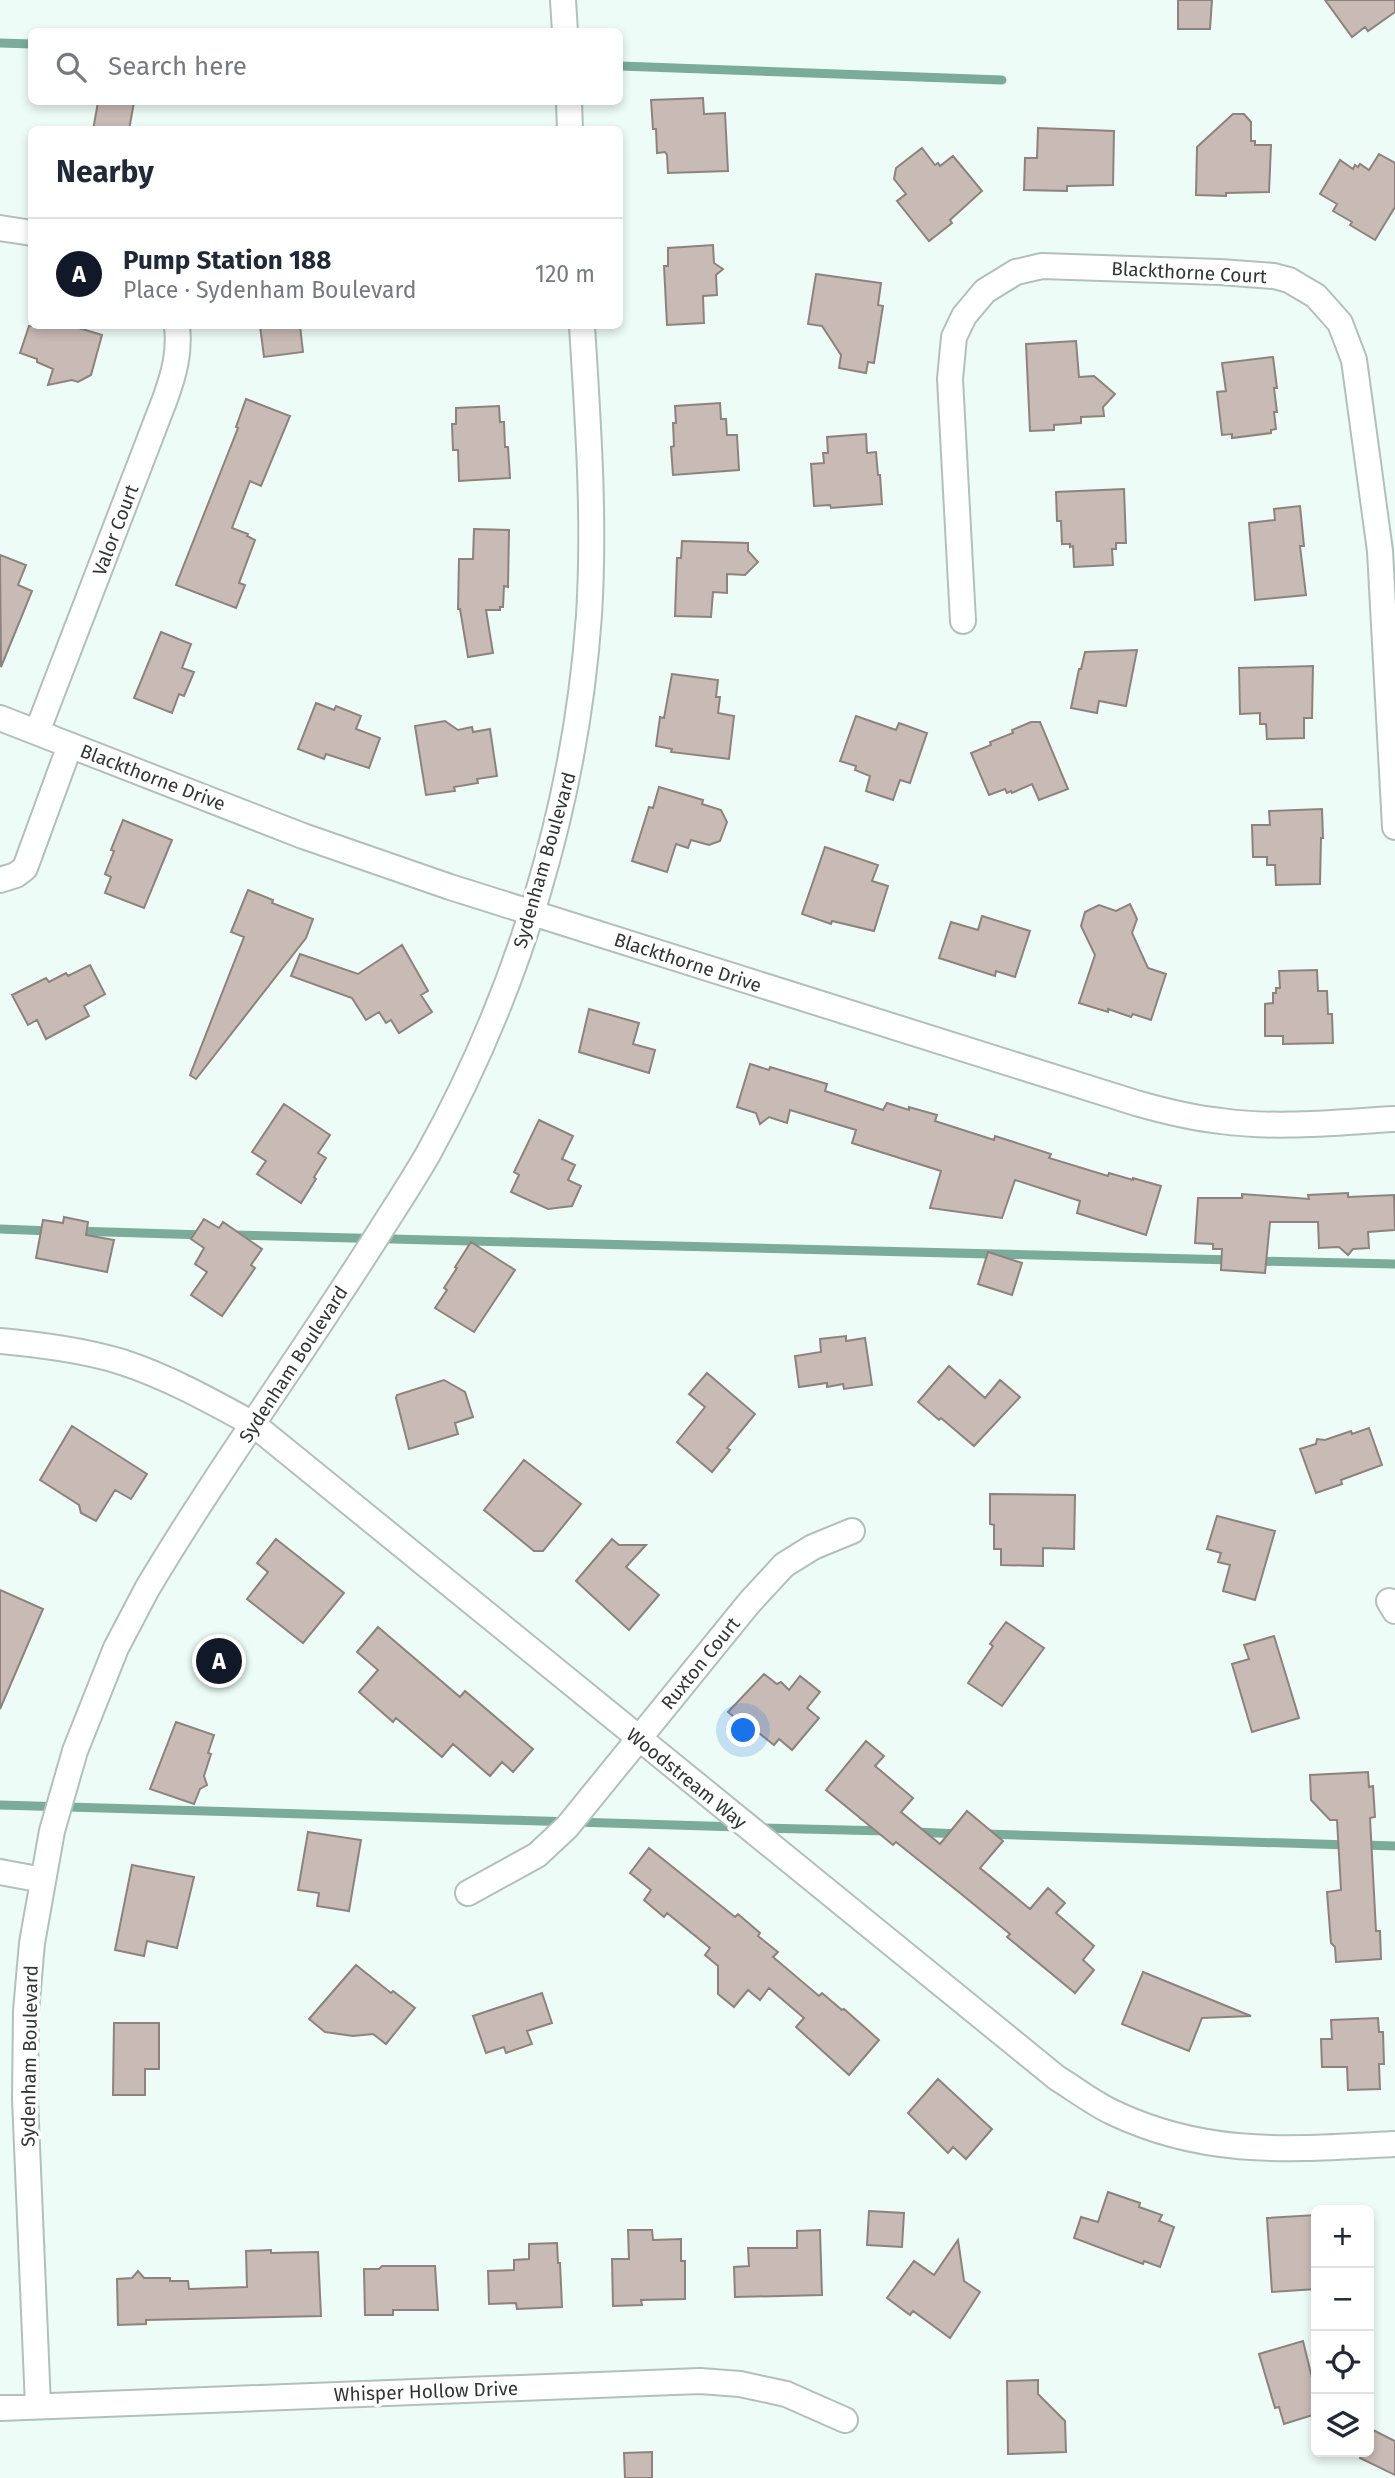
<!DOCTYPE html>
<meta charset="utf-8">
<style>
body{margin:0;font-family:"Fira Sans",sans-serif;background:#f2f2f3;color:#1f2937}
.controls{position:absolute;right:21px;bottom:21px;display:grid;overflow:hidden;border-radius:10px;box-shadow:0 4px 10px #0003}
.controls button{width:63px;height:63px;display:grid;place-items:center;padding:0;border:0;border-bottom:2px solid #e0e1e3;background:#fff;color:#1f2937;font:35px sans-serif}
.you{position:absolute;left:744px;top:1731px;width:24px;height:24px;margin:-18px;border:5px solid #fff;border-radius:50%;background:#1a73e8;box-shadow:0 0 0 10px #1a73e833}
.badge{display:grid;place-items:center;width:46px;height:46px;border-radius:50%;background:#111827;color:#fff;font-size:23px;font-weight:700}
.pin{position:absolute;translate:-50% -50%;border:4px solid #fff;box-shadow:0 2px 7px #0006}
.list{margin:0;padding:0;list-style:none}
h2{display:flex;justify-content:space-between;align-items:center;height:91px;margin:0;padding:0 28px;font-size:30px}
h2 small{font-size:23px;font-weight:400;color:#747a83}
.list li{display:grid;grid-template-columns:46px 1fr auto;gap:21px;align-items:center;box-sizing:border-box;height:112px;padding:0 28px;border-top:2px solid #e0e1e3}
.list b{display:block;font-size:26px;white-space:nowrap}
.list p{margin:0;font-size:23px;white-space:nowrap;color:#747a83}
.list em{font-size:23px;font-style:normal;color:#747a83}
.icon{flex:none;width:38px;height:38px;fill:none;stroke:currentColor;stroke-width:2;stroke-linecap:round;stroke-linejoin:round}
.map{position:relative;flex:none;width:1395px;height:2478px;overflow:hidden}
.search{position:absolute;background:#fff;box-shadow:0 4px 10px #0003;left:28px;top:28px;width:595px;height:77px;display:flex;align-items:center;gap:18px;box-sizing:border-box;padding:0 24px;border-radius:10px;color:#747a83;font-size:26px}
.panel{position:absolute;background:#fff;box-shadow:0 4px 10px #0003;left:28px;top:126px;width:595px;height:203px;border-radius:10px}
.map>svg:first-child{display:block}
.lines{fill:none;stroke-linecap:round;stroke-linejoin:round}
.stream{stroke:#7bab99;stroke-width:9}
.building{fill:#c8bab5;stroke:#8f827e;stroke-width:2}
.minor-casing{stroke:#b2c0bb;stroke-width:28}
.minor{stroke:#fff;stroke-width:24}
.labels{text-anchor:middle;stroke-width:7;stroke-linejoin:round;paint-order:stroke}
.street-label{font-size:19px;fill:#303634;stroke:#fff}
</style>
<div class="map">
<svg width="1395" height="2478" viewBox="0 0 1395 2478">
<rect width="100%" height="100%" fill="#edfcf6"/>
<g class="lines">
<!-- stream -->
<path class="stream" d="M 0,43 L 32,44
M 620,66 L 1002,80
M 0,1229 L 51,1231
M 75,1231 L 205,1235
M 233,1235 L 1233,1260
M 1254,1261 L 1395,1264
M 0,1805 L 740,1827
M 757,1828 L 887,1831
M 915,1832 L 960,1834
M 985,1834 L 1349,1845
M 1363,1845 L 1395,1846"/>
</g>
<!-- building -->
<path class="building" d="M 1178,0 L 1212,0 L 1210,29 L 1178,29 Z
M 1325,0 L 1395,0 L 1395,12 L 1368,31 L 1365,27 L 1352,37 Z
M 703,98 L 704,114 L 725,113 L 728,171 L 668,173 L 667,155 L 665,152 L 657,153 L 656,129 L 653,129 L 651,100 Z
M 98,102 L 134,102 L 129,130 L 93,130 Z
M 1233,114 L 1244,114 L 1251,122 L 1251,141 L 1255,141 L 1255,145 L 1271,145 L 1269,192 L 1226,193 L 1226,196 L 1196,195 L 1197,147 Z
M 1038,128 L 1114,131 L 1113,185 L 1067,186 L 1067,191 L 1024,190 L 1025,158 L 1037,158 Z
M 922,148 L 935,165 L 938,163 L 940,166 L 953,156 L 982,191 L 950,220 L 952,223 L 929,241 L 897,201 L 906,194 L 894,179 L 896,168 Z
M 1379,154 L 1395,163 L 1395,207 L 1375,240 L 1350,225 L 1352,222 L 1333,211 L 1337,204 L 1320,194 L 1340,160 L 1353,169 L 1355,165 L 1358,167 L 1360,164 L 1369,170 Z
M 713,245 L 714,263 L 723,269 L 716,275 L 717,295 L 703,296 L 704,323 L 667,325 L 664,266 L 668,266 L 668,248 Z
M 816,274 L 881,283 L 878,305 L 883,306 L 874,363 L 868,362 L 866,373 L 839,368 L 841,355 L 822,326 L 808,324 Z
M 29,326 L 72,326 L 102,335 L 91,375 L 78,382 L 72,380 L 48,385 L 53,369 L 37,362 L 37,359 L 20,353 Z
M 260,326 L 300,326 L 303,352 L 264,357 Z
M 1076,341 L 1079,377 L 1094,376 L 1115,394 L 1103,407 L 1104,416 L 1081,417 L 1081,423 L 1054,425 L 1054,430 L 1030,431 L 1026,344 Z
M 1273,357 L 1277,388 L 1274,388 L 1277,412 L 1274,412 L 1276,429 L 1271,430 L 1271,433 L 1232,438 L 1232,434 L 1222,435 L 1217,392 L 1226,391 L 1222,363 Z
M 246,399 L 290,416 L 261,486 L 250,481 L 232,528 L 248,534 L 247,536 L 255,540 L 239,583 L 245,585 L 236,608 L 176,585 L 238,428 L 236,427 Z
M 720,403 L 721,419 L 726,419 L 727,435 L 737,435 L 739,470 L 673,475 L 671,447 L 674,446 L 673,423 L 676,423 L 675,406 Z
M 499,406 L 500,422 L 504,422 L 505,447 L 508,447 L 510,478 L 459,481 L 458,450 L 453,450 L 452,424 L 456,424 L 456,408 Z
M 866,434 L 867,453 L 876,452 L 878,475 L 880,475 L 882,504 L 831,508 L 830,505 L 814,506 L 811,464 L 824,463 L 823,453 L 828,453 L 827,437 Z
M 1124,489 L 1126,543 L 1116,543 L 1116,549 L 1112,549 L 1113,565 L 1074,567 L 1073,546 L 1070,547 L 1070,544 L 1062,544 L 1061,521 L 1057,521 L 1056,492 Z
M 1300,506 L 1304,546 L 1300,546 L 1306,595 L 1255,600 L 1249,523 L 1275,520 L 1274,509 Z
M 474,529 L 509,530 L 508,587 L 504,586 L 503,607 L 500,607 L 500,610 L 486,610 L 493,653 L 468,657 L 460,609 L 458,609 L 459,559 L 473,559 Z
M 682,541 L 748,543 L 748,551 L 758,562 L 745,575 L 727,574 L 727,593 L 713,592 L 711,617 L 675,616 L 677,558 L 681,558 Z
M 0,555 L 26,565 L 18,585 L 32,591 L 1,667 Z
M 161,632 L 191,644 L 182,668 L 194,672 L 184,696 L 179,694 L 172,713 L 134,698 Z
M 1137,650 L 1126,706 L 1099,701 L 1097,713 L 1071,708 L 1079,669 L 1081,669 L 1085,652 Z
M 1313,666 L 1312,718 L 1304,718 L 1304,738 L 1267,739 L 1266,724 L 1260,724 L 1260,713 L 1240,714 L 1239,668 Z
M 672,674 L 718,680 L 716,697 L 720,697 L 718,713 L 734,716 L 729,759 L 671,752 L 672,749 L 656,746 L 660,717 L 664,718 Z
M 316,703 L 334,710 L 336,706 L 361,716 L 356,729 L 380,738 L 369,768 L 326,754 L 324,759 L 298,749 Z
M 856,716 L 896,730 L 899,723 L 927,733 L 910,783 L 900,780 L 893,800 L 866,791 L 870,776 L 855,770 L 856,766 L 840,761 Z
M 445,721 L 458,730 L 472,727 L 473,732 L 490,729 L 497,776 L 477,779 L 478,783 L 454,787 L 455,791 L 426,795 L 415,726 Z
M 1031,722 L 1040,722 L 1068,789 L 1039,800 L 1032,784 L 1012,793 L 1011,791 L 1007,793 L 1005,789 L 989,795 L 971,753 L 991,745 L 990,742 L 1013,733 L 1012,730 Z
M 659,787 L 703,800 L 702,804 L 721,810 L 727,822 L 720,841 L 709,845 L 691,840 L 688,848 L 676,844 L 667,872 L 632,861 L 649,807 L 653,808 Z
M 1322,809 L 1323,838 L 1321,838 L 1320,884 L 1276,885 L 1275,865 L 1267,865 L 1267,857 L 1253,857 L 1252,825 L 1270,825 L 1269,811 Z
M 123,820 L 172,840 L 144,908 L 105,893 L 111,877 L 105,874 L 114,851 L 111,850 Z
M 825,847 L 878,865 L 872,881 L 888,886 L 874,931 L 832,921 L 831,924 L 802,914 Z
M 248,890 L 273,900 L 272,903 L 313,919 L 306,938 L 196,1079 L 190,1075 L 244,937 L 231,932 Z
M 1130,904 L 1137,919 L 1132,933 L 1148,968 L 1166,974 L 1151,1020 L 1133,1014 L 1131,1017 L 1108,1009 L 1108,1012 L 1079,1003 L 1095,955 L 1081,926 L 1085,912 L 1099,905 L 1116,911 Z
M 982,916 L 1030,931 L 1015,977 L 996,971 L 995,976 L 939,958 L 951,922 L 978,930 Z
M 402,945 L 428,991 L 421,995 L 432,1012 L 399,1033 L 391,1020 L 386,1023 L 379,1012 L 366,1020 L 352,998 L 291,976 L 300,954 L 358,974 Z
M 90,965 L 105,994 L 84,1006 L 89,1016 L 46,1039 L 37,1020 L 28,1025 L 12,995 L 46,978 L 49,982 L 66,973 L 68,976 Z
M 1317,970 L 1318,991 L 1327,991 L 1328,1014 L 1332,1014 L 1333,1043 L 1283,1044 L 1283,1036 L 1265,1036 L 1265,1004 L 1273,1003 L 1273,993 L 1276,993 L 1276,988 L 1280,988 L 1279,971 Z
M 589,1009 L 639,1023 L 633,1044 L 655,1050 L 649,1073 L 579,1052 Z
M 750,1064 L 769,1070 L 770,1067 L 827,1084 L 825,1091 L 883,1110 L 887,1103 L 909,1110 L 909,1107 L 937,1115 L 935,1121 L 994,1140 L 995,1136 L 1051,1154 L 1049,1158 L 1108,1176 L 1109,1173 L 1133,1180 L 1133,1178 L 1161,1186 L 1146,1235 L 1077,1213 L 1080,1201 L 1015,1180 L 1002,1218 L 930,1208 L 941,1171 L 852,1143 L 856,1130 L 790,1110 L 787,1123 L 769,1117 L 760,1124 L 756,1113 L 737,1107 Z
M 284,1104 L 330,1135 L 318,1153 L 326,1158 L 314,1177 L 316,1179 L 301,1203 L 257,1174 L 266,1161 L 252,1152 Z
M 539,1120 L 573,1136 L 562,1159 L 575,1165 L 568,1180 L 581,1186 L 572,1206 L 548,1209 L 511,1192 L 519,1175 L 514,1172 Z
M 1348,1193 L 1348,1197 L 1394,1195 L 1395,1230 L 1368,1232 L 1369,1248 L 1353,1249 L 1348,1255 L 1339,1247 L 1319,1248 L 1318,1222 L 1270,1222 L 1265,1273 L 1221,1270 L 1222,1249 L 1213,1249 L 1213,1244 L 1195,1243 L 1198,1198 L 1242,1198 L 1242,1194 L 1309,1199 L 1308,1195 Z
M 64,1217 L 88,1222 L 86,1235 L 114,1240 L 107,1272 L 36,1258 L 43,1220 L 63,1223 Z
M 204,1219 L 219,1228 L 223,1222 L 262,1249 L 251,1265 L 255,1268 L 222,1316 L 191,1295 L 207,1272 L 195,1264 L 204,1248 L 191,1239 Z
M 471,1242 L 515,1270 L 474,1332 L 435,1308 L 447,1290 L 444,1288 L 457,1268 L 455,1267 Z
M 988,1252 L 1022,1263 L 1012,1295 L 978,1284 Z
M 846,1336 L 846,1341 L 865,1338 L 872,1385 L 844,1389 L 843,1384 L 827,1387 L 827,1383 L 799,1387 L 795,1356 L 821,1352 L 820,1339 Z
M 949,1366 L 985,1398 L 1000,1380 L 1020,1397 L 974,1446 L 941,1418 L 939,1420 L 918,1402 Z
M 707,1373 L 755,1414 L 727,1448 L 730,1450 L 712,1472 L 677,1442 L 705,1407 L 689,1394 Z
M 444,1380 L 465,1392 L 473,1417 L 455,1423 L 458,1434 L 409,1449 L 396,1398 L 397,1395 Z
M 72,1426 L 147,1474 L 131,1499 L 115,1490 L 96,1521 L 81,1513 L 79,1505 L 40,1480 Z
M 1369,1428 L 1382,1465 L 1341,1480 L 1342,1484 L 1316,1493 L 1300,1449 L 1316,1444 L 1317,1439 L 1325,1440 L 1351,1431 L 1352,1434 Z
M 524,1460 L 581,1504 L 543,1551 L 534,1551 L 484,1510 Z
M 990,1494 L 1075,1495 L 1074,1549 L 1043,1548 L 1043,1566 L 1001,1565 L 1001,1549 L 994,1549 L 994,1525 L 990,1524 Z
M 1217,1516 L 1275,1531 L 1255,1600 L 1223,1591 L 1230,1565 L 1218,1562 L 1221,1553 L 1207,1549 Z
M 276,1539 L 344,1593 L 303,1643 L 247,1599 L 268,1572 L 257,1563 Z
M 612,1539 L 619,1545 L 646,1545 L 626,1567 L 659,1595 L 629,1630 L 576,1581 Z
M 0,1590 L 43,1609 L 0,1709 Z
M 1006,1622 L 1044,1648 L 1002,1706 L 968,1683 L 993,1646 L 990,1644 Z
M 378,1627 L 460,1697 L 465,1691 L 533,1749 L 513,1772 L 502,1762 L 490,1776 L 453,1744 L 442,1757 L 396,1718 L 393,1722 L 359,1692 L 378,1670 L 357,1652 Z
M 1274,1636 L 1299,1718 L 1252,1732 L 1232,1664 L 1249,1659 L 1244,1645 Z
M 764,1674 L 777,1684 L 781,1682 L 789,1690 L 800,1676 L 820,1692 L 807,1708 L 819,1718 L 792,1750 L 779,1739 L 774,1745 L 755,1730 L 753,1733 L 728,1712 Z
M 176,1722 L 214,1735 L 208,1753 L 211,1754 L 204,1776 L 207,1785 L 200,1789 L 194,1804 L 150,1789 Z
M 866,1741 L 884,1756 L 875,1766 L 913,1798 L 901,1812 L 940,1844 L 967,1811 L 1003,1841 L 980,1868 L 1030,1909 L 1048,1888 L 1065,1903 L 1056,1913 L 1094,1946 L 1083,1960 L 1094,1970 L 1075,1993 L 1007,1937 L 1010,1934 L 960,1893 L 896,1842 L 893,1845 L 826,1790 Z
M 1368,1772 L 1369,1787 L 1373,1786 L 1375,1817 L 1370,1818 L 1376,1931 L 1380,1931 L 1381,1959 L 1336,1962 L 1335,1947 L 1331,1943 L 1327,1892 L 1341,1890 L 1337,1820 L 1330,1820 L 1311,1800 L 1310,1775 Z
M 308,1832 L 361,1840 L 349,1911 L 317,1906 L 319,1893 L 298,1890 Z
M 649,1848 L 735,1917 L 738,1914 L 760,1933 L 758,1936 L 778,1952 L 773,1957 L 819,1996 L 822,1993 L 842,2010 L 844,2009 L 879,2040 L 849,2075 L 796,2027 L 804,2018 L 769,1988 L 760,2000 L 748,1990 L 734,2007 L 718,1994 L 718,1966 L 705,1955 L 710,1948 L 667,1913 L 664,1917 L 644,1900 L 651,1890 L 630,1873 Z
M 132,1865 L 194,1877 L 177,1948 L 147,1941 L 144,1956 L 115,1950 Z
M 356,1965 L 391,1993 L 393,1991 L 415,2008 L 386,2044 L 373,2034 L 353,2036 L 325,2032 L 309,2019 Z
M 1143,1972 L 1251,2016 L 1202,2018 L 1189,2051 L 1164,2041 L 1122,2024 Z
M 542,1993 L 552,2023 L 527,2031 L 532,2044 L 506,2053 L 504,2047 L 486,2053 L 473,2016 Z
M 1378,2018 L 1379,2032 L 1383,2032 L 1384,2064 L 1379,2064 L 1380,2089 L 1348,2090 L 1347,2067 L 1322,2067 L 1321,2039 L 1332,2039 L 1331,2020 Z
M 114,2023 L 159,2023 L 159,2069 L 145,2069 L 145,2095 L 113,2095 Z
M 938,2079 L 992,2129 L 966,2159 L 953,2147 L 948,2153 L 908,2113 Z
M 1108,2192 L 1140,2203 L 1139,2207 L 1162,2215 L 1159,2221 L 1174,2227 L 1160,2267 L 1144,2261 L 1143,2264 L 1074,2238 L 1081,2217 L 1098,2222 Z
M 869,2211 L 904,2213 L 902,2247 L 867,2245 Z
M 1316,2215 L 1316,2289 L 1272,2292 L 1267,2218 Z
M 628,2230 L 652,2230 L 653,2240 L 681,2239 L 681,2261 L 685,2261 L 685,2299 L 641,2300 L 642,2305 L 613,2306 L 612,2259 L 629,2259 Z
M 820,2230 L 822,2295 L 735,2297 L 734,2267 L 749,2266 L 748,2248 L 797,2248 L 797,2231 Z
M 958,2240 L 964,2281 L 980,2292 L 950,2338 L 913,2311 L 910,2315 L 887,2298 L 914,2261 L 934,2275 Z
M 557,2243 L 558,2263 L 560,2263 L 562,2307 L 517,2309 L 516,2303 L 489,2304 L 488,2271 L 514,2270 L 514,2260 L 529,2259 L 529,2244 Z
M 271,2250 L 271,2253 L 318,2252 L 321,2316 L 146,2320 L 146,2324 L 118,2325 L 117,2279 L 132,2278 L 138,2271 L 144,2278 L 170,2278 L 170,2281 L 188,2281 L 189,2289 L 247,2287 L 246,2251 Z
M 382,2266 L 435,2266 L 438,2310 L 393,2310 L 393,2315 L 365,2315 L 364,2269 L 379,2269 Z
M 1303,2341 L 1316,2394 L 1316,2414 L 1284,2424 L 1279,2407 L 1275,2408 L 1259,2354 Z
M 1038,2380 L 1038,2394 L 1065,2421 L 1066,2452 L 1008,2454 L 1007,2381 Z
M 1373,2430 L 1395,2441 L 1395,2475 L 1360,2458 L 1363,2452 L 1369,2452 L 1369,2439 Z
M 652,2452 L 652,2478 L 625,2478 L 624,2453 Z"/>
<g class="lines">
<!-- minor casing -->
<g class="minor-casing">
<path id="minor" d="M 563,0 L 565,32
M 569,102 L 570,130
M 0,228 L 32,233
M 963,621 L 950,379 L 954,337 L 964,316 L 985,291 L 1016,272 L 1042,266 L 1220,272 L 1274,276 L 1289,280 L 1316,296 L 1340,323 L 1354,360 L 1380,551 L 1395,827
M 0,718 L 303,836 L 450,887 L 1136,1103 C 1164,1111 1192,1118 1221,1121 C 1278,1129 1338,1122 1395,1119
M 37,732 L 165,399 C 174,374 180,353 177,326
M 0,880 L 16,875 L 25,868 L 70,745
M 0,1341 C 41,1345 83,1350 122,1362 C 168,1377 211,1401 253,1424 L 1057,2078 C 1075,2089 1093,2103 1112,2112 C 1208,2158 1293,2149 1395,2144
M 1389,1601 L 1395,1611
M 0,1872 L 43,1880
M 468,1893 L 537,1855 L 567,1827 L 749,1603 L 784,1565 L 813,1547 L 852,1531
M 38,2406 L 25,2099 L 26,2011 L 32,1943 L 52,1831 L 75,1751 L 116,1648 L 147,1589 C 219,1468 302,1355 377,1236 C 394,1209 412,1182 428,1154 C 519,990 576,802 589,615 C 595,519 588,422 582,326
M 0,2408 L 700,2381 L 740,2384 L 786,2394 L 845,2420"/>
</g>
<!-- minor -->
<use href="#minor" class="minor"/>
</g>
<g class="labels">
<!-- street labels -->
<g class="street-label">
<text transform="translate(1189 272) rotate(3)" y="7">Blackthorne Court</text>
<text transform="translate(115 530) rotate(-69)" y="7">Valor Court</text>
<text transform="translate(153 777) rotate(21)" y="7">Blackthorne Drive</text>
<text transform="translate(544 860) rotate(-74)" y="7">Sydenham Boulevard</text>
<text transform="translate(688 962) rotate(18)" y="7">Blackthorne Drive</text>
<text transform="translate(293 1364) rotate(-57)" y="7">Sydenham Boulevard</text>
<text transform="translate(700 1663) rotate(-51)" y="7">Ruxton Court</text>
<text transform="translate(687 1778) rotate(39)" y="7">Woodstream Way</text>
<text transform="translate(29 2056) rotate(-89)" y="7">Sydenham Boulevard</text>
<text transform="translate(426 2391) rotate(-2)" y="7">Whisper Hollow Drive</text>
</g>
</g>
</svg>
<div class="controls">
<button>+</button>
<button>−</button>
<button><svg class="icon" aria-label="locate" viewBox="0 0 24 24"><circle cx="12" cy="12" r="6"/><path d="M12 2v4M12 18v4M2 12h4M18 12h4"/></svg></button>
<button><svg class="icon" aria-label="layers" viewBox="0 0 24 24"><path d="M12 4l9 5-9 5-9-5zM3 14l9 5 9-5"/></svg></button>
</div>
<div class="you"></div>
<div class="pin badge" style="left:219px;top:1661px">A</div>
<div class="search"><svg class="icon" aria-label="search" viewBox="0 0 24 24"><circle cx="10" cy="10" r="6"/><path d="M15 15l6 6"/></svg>Search here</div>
<section class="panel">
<h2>Nearby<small></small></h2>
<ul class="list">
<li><span class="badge">A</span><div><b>Pump Station 188</b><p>Place · Sydenham Boulevard</p></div><em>120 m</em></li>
</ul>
</section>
</div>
